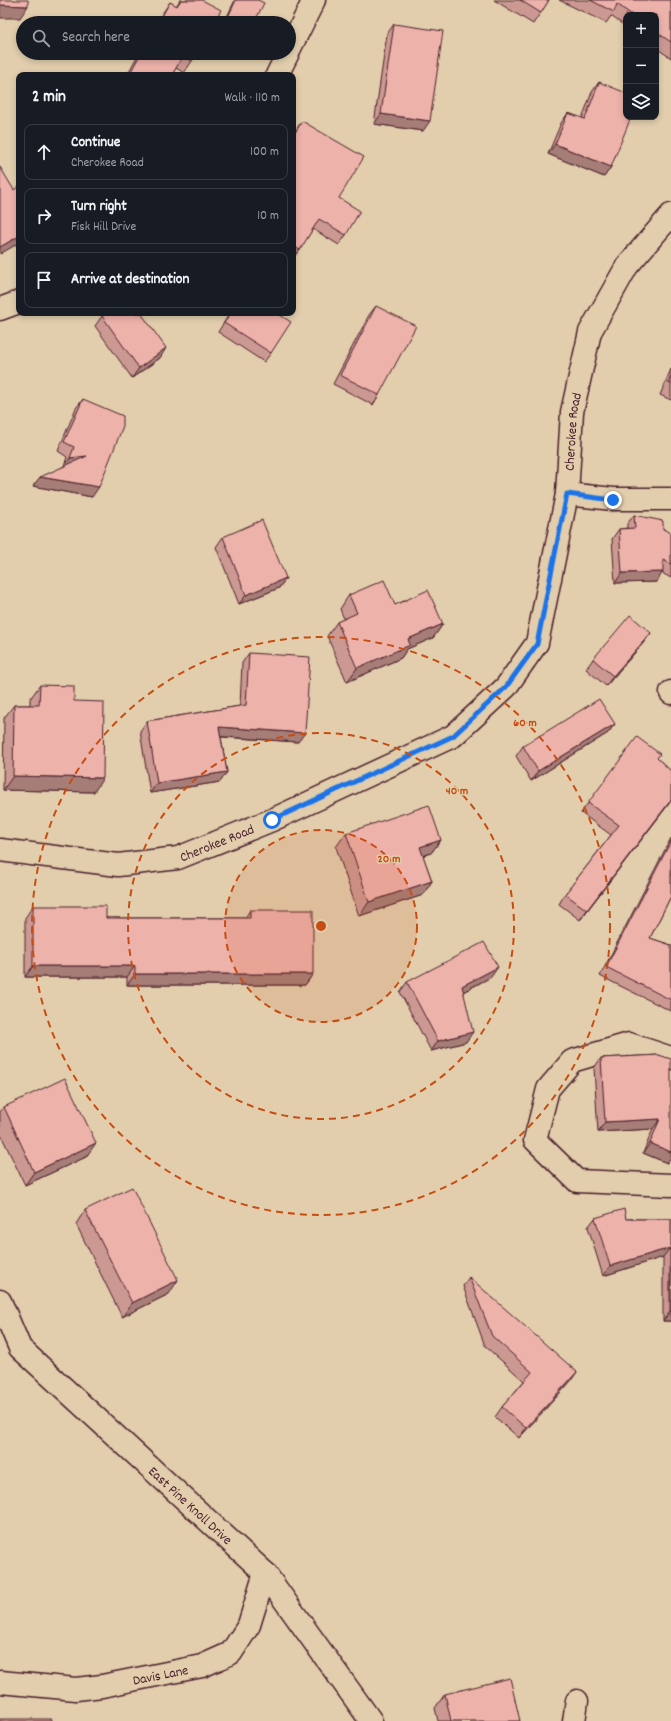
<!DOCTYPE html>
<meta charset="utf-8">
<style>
body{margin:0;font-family:Dekko,sans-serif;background:#242831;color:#f1f3f6}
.controls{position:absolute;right:12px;top:12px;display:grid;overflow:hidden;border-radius:8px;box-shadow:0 2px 6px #0003}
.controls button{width:36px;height:36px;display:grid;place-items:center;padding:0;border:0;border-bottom:1px solid #363941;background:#171b24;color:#f1f3f6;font:20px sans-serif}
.stop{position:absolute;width:12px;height:12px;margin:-9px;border:3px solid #1a73e8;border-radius:50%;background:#fff}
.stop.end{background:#1a73e8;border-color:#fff;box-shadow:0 1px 4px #0008}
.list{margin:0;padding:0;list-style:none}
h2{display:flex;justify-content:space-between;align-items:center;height:52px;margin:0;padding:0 16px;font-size:17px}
h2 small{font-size:13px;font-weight:400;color:#9ea1a6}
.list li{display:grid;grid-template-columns:26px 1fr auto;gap:12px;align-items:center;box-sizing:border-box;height:56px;margin:0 8px 8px;padding:0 8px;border:1px solid #363941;border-radius:8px}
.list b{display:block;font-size:15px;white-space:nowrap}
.list p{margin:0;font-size:13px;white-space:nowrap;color:#9ea1a6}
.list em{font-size:13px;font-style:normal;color:#9ea1a6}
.icon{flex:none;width:22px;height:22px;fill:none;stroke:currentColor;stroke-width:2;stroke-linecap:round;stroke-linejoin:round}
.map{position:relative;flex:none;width:671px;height:1721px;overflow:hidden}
.search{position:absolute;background:#171b24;box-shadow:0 2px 6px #0003;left:16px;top:16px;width:280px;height:44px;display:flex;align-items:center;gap:10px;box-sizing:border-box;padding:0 14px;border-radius:22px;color:#9ea1a6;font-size:15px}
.panel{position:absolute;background:#171b24;box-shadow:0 2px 6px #0003;left:16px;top:72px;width:280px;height:244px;border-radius:8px}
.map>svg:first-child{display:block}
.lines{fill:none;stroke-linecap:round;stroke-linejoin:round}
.minor-casing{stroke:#4a1f2b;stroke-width:25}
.minor{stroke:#e2cead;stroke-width:22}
.wall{fill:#cc9992;stroke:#4a1f2b}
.shaded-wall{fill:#a67d77;stroke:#4a1f2b}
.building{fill:#edb2aa;stroke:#4a1f2b}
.route{stroke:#1a73e8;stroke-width:5}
.ring{fill:none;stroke:#c84d12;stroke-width:2;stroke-dasharray:7 5}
.labels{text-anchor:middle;stroke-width:3;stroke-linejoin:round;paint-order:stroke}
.street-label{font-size:14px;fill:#4a1f2b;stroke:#e2cead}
.centre{fill:#c84d12;stroke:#e2cead;stroke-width:2}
.ring-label{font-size:12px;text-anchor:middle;font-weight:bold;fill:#c84d12;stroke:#e2cead;stroke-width:3;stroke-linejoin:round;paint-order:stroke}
</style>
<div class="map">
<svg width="671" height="1721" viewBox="0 0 671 1721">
<rect width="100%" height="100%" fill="#e2cead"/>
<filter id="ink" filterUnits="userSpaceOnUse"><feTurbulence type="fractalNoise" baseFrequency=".025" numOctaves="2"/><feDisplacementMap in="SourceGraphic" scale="8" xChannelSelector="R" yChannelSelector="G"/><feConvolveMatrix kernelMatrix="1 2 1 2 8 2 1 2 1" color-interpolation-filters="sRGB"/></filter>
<g filter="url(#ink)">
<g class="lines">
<!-- minor casing -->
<g class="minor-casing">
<g id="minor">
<path d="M 289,50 L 314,0"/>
<path d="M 277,75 L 288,53"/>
<path d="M 0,309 L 19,302"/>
<path d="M 567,494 L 613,499 L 671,499"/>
<path d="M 671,693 L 671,692"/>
<path id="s1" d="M 0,850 L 118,865 L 178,858 L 272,820 L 453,736 L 506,687 L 537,643 L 567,494 L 572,412 L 590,332 L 627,266 L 671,215"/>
<path d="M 671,1058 L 629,1044 L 572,1061 L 548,1089 L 535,1140 L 577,1181 L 671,1185"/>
<path id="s2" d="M 0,1301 L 20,1348 L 265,1573 L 371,1721"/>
<path id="s3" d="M 0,1682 L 76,1689 L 102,1686 L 202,1666 L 231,1653 L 249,1625 L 265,1573"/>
<path d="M 574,1721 L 577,1701"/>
</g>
</g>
<!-- minor -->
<use href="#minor" class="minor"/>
</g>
<!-- wall -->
<path class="wall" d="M 180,0 L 202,0 L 214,23 L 156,23 L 170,2 L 176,6 Z
M 235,0 L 258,0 L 254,23 L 224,23 Z
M 494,0 L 549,0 L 533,24 Z
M 559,0 L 671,0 L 671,58 L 656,48 L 656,15 L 626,15 L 626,27 L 611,16 L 606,23 Z
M 394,24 L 423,131 L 374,124 L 387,34 Z
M 139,53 L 197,53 L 192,61 L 184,73 L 176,68 L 172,75 L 127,75 Z
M 599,82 L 611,167 L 604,177 L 548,154 L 561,123 L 568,113 L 582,118 L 592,92 Z
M 302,121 L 339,198 L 346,235 L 339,245 L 313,229 L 293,259 L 293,134 Z
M 376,306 L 379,395 L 373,405 L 333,384 L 369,315 Z
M 230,313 L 277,313 L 271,353 L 264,362 L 218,332 Z
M 102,316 L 160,358 L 132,378 L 95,326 Z
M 671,369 L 671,400 L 660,395 Z
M 83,399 L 92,497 L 33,486 L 64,466 L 67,457 L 58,451 L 76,408 Z
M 634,515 L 663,529 L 671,533 L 671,578 L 662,573 L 656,582 L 615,583 L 612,539 L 619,529 L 627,528 L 627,524 Z
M 223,537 L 286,578 L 279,588 L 239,604 L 216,547 Z
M 349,595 L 395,605 L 443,624 L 433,638 L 407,649 L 401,658 L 347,682 L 327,636 L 337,622 L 344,619 L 340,609 Z
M 651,633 L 644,642 L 606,686 L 586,669 L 593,659 Z
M 249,653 L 298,742 L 221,737 L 227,772 L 220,782 L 150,793 L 140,731 L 147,721 L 240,706 L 242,663 Z
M 40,685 L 74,701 L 94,792 L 3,790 L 4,718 L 14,705 L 30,705 L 30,699 Z
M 615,724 L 608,733 L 531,781 L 516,756 L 523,746 Z
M 657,758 L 671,771 L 671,801 L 580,920 L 559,904 L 565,894 L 611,835 L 581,813 L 588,803 Z
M 346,833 L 441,840 L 431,853 L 423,856 L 432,881 L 423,895 L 359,916 L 336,847 Z
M 671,838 L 671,896 L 650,938 L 671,945 L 671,1011 L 600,976 Z
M 33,906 L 106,918 L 245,918 L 250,910 L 313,974 L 305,985 L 127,985 L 127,977 L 25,977 L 25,918 Z
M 491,977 L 463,992 L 466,1042 L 431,1051 L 400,992 L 407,982 Z
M 659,1055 L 667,1163 L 643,1153 L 653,1129 L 598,1132 L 594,1068 L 601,1058 Z
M 4,1107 L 86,1157 L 25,1185 L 0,1133 L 0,1112 Z
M 85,1210 L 169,1294 L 122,1317 L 76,1224 Z
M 595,1218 L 626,1219 L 671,1219 L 671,1321 L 663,1321 L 663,1257 L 603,1276 L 588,1227 Z
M 469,1277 L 570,1382 L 519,1438 L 495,1417 L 502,1407 L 524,1381 L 485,1346 L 463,1286 Z
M 445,1694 L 520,1721 L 438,1721 L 435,1708 Z"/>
<!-- shaded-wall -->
<path class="shaded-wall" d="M 0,5 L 28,6 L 20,18 L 0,18 Z
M 381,114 L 430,121 L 423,131 L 374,124 Z
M 555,144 L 611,167 L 604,177 L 548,154 Z
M 19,236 L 19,243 L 0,254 L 0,247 Z
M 166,348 L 160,358 L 132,378 L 139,368 Z
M 87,456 L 63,468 L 70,458 Z
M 40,477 L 99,487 L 92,497 L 33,486 Z
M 663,572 L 656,582 L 615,583 L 622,573 Z
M 286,578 L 279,588 L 239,604 L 246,595 Z
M 443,624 L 433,638 L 407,649 L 401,658 L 347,682 L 357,668 L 408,639 Z
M 651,633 L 644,642 L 606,686 L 613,676 Z
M 615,724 L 608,733 L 531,781 L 538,771 Z
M 219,727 L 305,733 L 298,742 L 212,736 Z
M 227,772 L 220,782 L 150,793 L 157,783 Z
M 13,776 L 103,778 L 94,792 L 3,790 Z
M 671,800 L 671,801 L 580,920 L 587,910 Z
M 441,840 L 431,853 L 411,860 L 420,847 Z
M 432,881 L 423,895 L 359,916 L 369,902 Z
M 33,966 L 135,966 L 127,977 L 25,977 Z
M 498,967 L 491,977 L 455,996 L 462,986 Z
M 135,974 L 313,974 L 305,985 L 127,985 Z
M 473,1032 L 466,1042 L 431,1051 L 438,1041 Z
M 660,1119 L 653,1129 L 598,1132 L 605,1122 Z
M 96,1143 L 86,1157 L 25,1185 L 34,1172 Z
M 650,1143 L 671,1152 L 671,1157 L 667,1163 L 643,1153 Z
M 670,1248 L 663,1257 L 603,1276 L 610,1266 Z
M 178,1280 L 169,1294 L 122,1317 L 132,1303 Z
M 670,1311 L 671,1311 L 671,1321 L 663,1321 Z
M 577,1372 L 570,1382 L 519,1438 L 526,1428 Z"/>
<!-- building -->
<path class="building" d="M 0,0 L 28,0 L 28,6 L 0,5 Z
M 181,0 L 202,0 L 221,10 L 214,23 L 158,23 L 170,2 L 177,6 Z
M 236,0 L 258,0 L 264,3 L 254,23 L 235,23 L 227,19 Z
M 520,0 L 549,0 L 541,13 Z
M 590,0 L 671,0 L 671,42 L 656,32 L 656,15 L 632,15 L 617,4 L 614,12 Z
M 394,24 L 443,31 L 430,121 L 381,114 Z
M 141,53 L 197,53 L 192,61 L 183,56 L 172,75 L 129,75 Z
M 599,82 L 626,93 L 626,117 L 631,117 L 611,167 L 555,144 L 568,113 L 585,119 Z
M 302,121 L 364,157 L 339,198 L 360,211 L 346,235 L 319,219 L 300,250 L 293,246 L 293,136 Z
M 0,167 L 14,190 L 19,186 L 19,236 L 0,247 Z
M 376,306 L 416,326 L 379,395 L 340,375 Z
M 105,313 L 141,313 L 166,348 L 139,368 L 102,316 Z
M 231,313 L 277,313 L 291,322 L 271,353 L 224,323 Z
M 671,376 L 671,384 L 668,383 Z
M 83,399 L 123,416 L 123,426 L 99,487 L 40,477 L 87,456 L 70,458 L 74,447 L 64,442 Z
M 634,515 L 663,521 L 663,529 L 671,533 L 671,564 L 663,560 L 663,572 L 622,573 L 619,529 L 635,528 Z
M 262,520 L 286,578 L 246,595 L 223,537 Z
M 384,580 L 395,605 L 428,590 L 443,624 L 408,639 L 410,645 L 357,668 L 337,622 L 357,613 L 349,595 Z
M 630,615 L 651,633 L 613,676 L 593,659 Z
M 249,653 L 310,657 L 305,733 L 219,727 L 227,772 L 157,783 L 147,721 L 246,705 Z
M 40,685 L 74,686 L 74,701 L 104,702 L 103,778 L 13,776 L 14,705 L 39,705 Z
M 599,699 L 615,724 L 538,771 L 523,746 Z
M 637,737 L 660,754 L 657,758 L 671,771 L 671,800 L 587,910 L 565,894 L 619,825 L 588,803 Z
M 429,805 L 441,840 L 420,847 L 432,881 L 369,902 L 346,833 Z
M 671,841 L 671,896 L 650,938 L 671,945 L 671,1000 L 606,967 Z
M 33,906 L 106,906 L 106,918 L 250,918 L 250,910 L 313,910 L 313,974 L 135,974 L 135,966 L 33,966 Z
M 484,942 L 498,967 L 462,986 L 473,1032 L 438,1041 L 407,982 Z
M 659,1055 L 671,1059 L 671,1152 L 650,1143 L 660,1119 L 605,1122 L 601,1058 Z
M 65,1078 L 96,1143 L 34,1172 L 4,1107 Z
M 132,1187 L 178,1280 L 132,1303 L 85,1210 Z
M 624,1209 L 626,1219 L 671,1219 L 671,1311 L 670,1311 L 670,1248 L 610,1266 L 595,1218 Z
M 469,1277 L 577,1372 L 526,1428 L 502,1407 L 532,1372 L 492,1336 Z
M 510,1678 L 520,1721 L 451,1721 L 445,1694 Z
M 0,1719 L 51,1719 L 51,1721 L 0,1721 Z"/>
</g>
<g class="lines" filter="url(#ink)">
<!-- route -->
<path class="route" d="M 272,820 L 453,736 L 506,687 L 537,644 L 567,494 L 613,500"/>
</g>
<!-- distance rings -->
<circle cx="321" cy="926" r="96" fill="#c84d12" fill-opacity=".12"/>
<g class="ring">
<circle cx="321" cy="926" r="96"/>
<circle cx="321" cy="926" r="193"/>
<circle cx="321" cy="926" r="289"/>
</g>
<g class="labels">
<!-- street labels -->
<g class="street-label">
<text dy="5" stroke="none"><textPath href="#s1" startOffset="821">Cherokee Road</textPath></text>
<text dy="5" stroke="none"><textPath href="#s1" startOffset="221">Cherokee Road</textPath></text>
<text dy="5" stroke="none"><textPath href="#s2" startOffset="283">East Pine Knoll Drive</textPath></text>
<text dy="5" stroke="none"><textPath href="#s3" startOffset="162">Davis Lane</textPath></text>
</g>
</g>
<circle cx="321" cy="926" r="6" class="centre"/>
<g class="ring-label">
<text x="525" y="726">60 m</text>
<text x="457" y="794">40 m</text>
<text x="389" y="862">20 m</text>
</g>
</svg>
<div class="controls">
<button>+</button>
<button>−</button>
<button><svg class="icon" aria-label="layers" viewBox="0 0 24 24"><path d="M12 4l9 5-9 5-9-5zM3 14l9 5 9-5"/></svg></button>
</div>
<div class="stop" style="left:272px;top:820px"></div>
<div class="stop end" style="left:613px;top:500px"></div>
<div class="search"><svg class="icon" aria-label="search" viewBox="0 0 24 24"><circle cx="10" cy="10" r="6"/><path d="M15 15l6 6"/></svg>Search here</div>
<section class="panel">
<h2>2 min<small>Walk · 110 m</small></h2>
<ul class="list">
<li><svg class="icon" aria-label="ahead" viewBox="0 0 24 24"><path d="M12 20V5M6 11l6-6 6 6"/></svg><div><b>Continue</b><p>Cherokee Road</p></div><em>100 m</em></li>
<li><svg class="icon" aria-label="right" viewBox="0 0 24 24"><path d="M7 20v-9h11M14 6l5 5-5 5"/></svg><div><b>Turn right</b><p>Fisk Hill Drive</p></div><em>10 m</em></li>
<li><svg class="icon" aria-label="arrive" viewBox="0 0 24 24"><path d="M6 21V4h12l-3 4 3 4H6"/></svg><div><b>Arrive at destination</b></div></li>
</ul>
</section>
</div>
